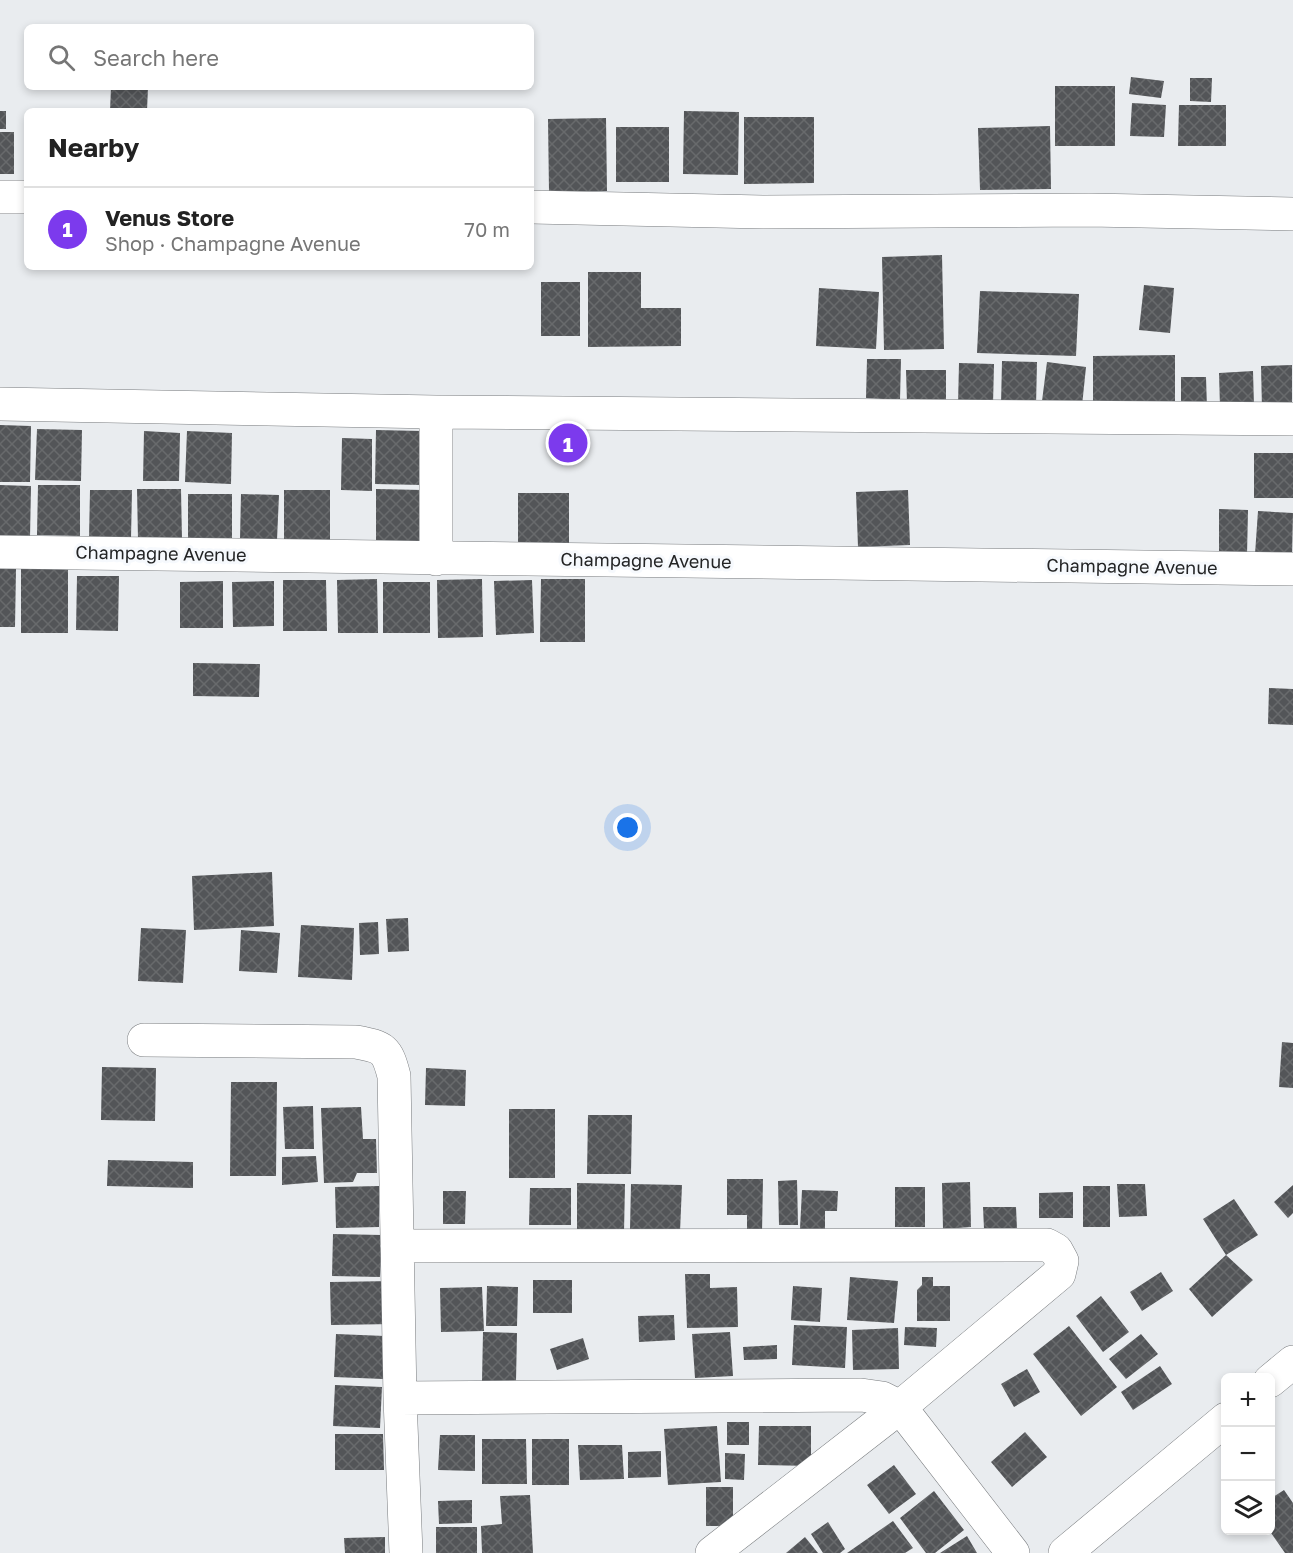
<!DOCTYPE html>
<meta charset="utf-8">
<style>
body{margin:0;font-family:"Golos Text",sans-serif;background:#f6f6f6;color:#222}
.controls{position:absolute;right:18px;bottom:18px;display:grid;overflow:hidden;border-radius:9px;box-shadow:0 3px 9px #0003}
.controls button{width:54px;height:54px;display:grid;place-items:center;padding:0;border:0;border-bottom:2px solid #e0e0e0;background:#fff;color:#222;font:30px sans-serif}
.you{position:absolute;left:628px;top:828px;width:21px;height:21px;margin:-15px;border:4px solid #fff;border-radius:50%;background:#1a73e8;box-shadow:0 0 0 9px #1a73e833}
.badge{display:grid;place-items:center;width:39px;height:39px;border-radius:50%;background:#7c3aed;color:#fff;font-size:20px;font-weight:700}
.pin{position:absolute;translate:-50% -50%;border:3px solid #fff;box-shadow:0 2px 6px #0006}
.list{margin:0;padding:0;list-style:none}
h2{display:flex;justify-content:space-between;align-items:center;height:78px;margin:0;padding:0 24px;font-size:26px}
h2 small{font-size:20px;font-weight:400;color:#767676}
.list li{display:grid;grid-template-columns:39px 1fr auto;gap:18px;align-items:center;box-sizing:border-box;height:84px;padding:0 24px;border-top:2px solid #e0e0e0}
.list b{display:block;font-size:22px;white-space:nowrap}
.list p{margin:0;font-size:20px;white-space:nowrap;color:#767676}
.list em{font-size:20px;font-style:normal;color:#767676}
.icon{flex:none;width:33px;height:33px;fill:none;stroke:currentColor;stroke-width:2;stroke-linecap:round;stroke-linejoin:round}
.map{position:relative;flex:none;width:1293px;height:1553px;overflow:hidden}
.search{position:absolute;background:#fff;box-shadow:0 3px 9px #0003;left:24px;top:24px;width:510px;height:66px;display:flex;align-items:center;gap:15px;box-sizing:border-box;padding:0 21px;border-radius:9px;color:#767676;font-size:22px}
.panel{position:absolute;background:#fff;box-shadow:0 3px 9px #0003;left:24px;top:108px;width:510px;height:162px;border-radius:9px}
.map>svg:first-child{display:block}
.building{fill:url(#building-cross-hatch)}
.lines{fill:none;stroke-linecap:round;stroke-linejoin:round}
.minor-casing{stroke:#787b7e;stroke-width:34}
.major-casing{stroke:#787b7e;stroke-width:34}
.minor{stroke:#fff;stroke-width:33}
.major{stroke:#fff;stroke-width:33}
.labels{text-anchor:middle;stroke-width:6;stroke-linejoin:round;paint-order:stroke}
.street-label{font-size:18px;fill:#232425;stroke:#f6f9fd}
</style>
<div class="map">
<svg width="1293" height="1553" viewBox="0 0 1293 1553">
<defs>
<pattern id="building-cross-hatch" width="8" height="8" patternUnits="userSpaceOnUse" patternTransform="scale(1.5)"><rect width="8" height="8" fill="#535558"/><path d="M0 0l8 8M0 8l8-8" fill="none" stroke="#686a6c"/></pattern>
</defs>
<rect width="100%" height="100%" fill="#e9ecef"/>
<!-- building -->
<path class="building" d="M 1131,77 L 1164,81 L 1161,98 L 1129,94 Z
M 1190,78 L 1212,78 L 1211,102 L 1190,101 Z
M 1055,86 L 1115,86 L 1115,146 L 1055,146 Z
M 111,87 L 148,87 L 147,111 L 110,111 Z
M 1132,103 L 1166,105 L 1164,137 L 1130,136 Z
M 1179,105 L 1226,105 L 1226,146 L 1178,146 Z
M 0,111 L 6,111 L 6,129 L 0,129 Z
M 684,111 L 739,112 L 738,175 L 683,174 Z
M 744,117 L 814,117 L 814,183 L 744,184 Z
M 606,118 L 607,191 L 549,192 L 548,119 Z
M 1050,126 L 1051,189 L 980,190 L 978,128 Z
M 616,127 L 669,127 L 669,182 L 616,182 Z
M 0,132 L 14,132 L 14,174 L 0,174 Z
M 942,255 L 944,349 L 884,350 L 882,257 Z
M 588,272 L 641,272 L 641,308 L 681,308 L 681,346 L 588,347 Z
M 541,282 L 580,282 L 580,336 L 541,336 Z
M 1144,285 L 1174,288 L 1170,333 L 1139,330 Z
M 819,288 L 879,292 L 876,349 L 816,346 Z
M 980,291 L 1079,294 L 1076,356 L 977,353 Z
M 1175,355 L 1175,410 L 1093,410 L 1093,356 Z
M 867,359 L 901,359 L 900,400 L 866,398 Z
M 1002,361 L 1037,362 L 1036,406 L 1001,405 Z
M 1047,362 L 1086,367 L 1082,406 L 1042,401 Z
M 959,363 L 994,364 L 993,405 L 958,404 Z
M 1292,365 L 1292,409 L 1262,409 L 1261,366 Z
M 906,370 L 946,370 L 946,403 L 907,403 Z
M 1253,371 L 1254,406 L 1220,407 L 1219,373 Z
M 1181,377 L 1206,377 L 1207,408 L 1181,408 Z
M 0,425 L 31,426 L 30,482 L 0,482 Z
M 37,429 L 82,430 L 81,481 L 35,480 Z
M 376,430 L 422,431 L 422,485 L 375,484 Z
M 144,431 L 180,433 L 179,481 L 143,481 Z
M 187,431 L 232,433 L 231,484 L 185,482 Z
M 342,438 L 372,439 L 372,491 L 341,490 Z
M 1254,453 L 1293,453 L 1293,498 L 1254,498 Z
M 0,485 L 31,486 L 30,538 L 0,538 Z
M 38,485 L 80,485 L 80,536 L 37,535 Z
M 137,489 L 181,489 L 182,539 L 138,540 Z
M 376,489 L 423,490 L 422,541 L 376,541 Z
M 90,490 L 132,490 L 131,539 L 89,538 Z
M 284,490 L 330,490 L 330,541 L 284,541 Z
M 908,490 L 910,545 L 858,547 L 856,492 Z
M 518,493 L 569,493 L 569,543 L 518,543 Z
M 188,494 L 232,494 L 232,541 L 188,541 Z
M 241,494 L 279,495 L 277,540 L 240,540 Z
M 1219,509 L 1248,510 L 1247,555 L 1219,554 Z
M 1258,511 L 1293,513 L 1292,557 L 1255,554 Z
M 21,566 L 68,566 L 68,633 L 21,633 Z
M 0,569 L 16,569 L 15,627 L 0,627 Z
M 77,576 L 119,576 L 118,631 L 76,630 Z
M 377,579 L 378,633 L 338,633 L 337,580 Z
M 482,579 L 483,637 L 438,638 L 437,580 Z
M 541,579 L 585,579 L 585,642 L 540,642 Z
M 283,580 L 326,580 L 327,631 L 283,631 Z
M 532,580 L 534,633 L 496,635 L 494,581 Z
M 223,581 L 223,628 L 180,628 L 180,582 Z
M 274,581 L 274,626 L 233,627 L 232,582 Z
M 383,582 L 430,582 L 430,633 L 383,633 Z
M 193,663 L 260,664 L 259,697 L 193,696 Z
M 1269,688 L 1293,689 L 1293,725 L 1268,724 Z
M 272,872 L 274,926 L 194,930 L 192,876 Z
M 408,918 L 409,951 L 388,952 L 386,919 Z
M 378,922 L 379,954 L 360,955 L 359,923 Z
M 301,925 L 354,928 L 352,980 L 298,977 Z
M 141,928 L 186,930 L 183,983 L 138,981 Z
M 241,930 L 280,933 L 277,973 L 239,971 Z
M 1282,1042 L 1293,1043 L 1293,1088 L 1279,1087 Z
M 102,1067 L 156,1068 L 155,1121 L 101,1120 Z
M 426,1068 L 466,1070 L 465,1106 L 425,1105 Z
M 231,1082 L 277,1082 L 276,1176 L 230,1176 Z
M 313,1106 L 314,1149 L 285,1149 L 283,1107 Z
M 361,1107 L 363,1139 L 376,1139 L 377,1173 L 357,1173 L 353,1182 L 324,1183 L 321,1108 Z
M 509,1109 L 555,1109 L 555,1178 L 509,1178 Z
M 588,1115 L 632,1115 L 631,1174 L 587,1174 Z
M 316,1156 L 318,1182 L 282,1185 L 282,1157 Z
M 108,1160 L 193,1162 L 193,1188 L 107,1186 Z
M 727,1179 L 763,1179 L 762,1233 L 747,1233 L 747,1215 L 727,1215 Z
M 797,1180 L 798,1225 L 779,1225 L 778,1181 Z
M 970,1182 L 971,1227 L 943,1229 L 942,1183 Z
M 577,1183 L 625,1184 L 624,1232 L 577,1231 Z
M 631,1184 L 682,1185 L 680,1232 L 630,1230 Z
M 1117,1184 L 1145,1184 L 1147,1216 L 1119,1217 Z
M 1293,1185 L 1293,1213 L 1288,1218 L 1274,1202 Z
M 379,1186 L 379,1227 L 336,1228 L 335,1187 Z
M 1083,1186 L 1110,1186 L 1110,1227 L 1083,1227 Z
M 895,1187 L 925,1187 L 925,1227 L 895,1227 Z
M 530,1188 L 571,1188 L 571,1225 L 529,1225 Z
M 802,1190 L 838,1191 L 837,1211 L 825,1211 L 825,1230 L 800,1229 Z
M 443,1191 L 466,1191 L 465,1224 L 443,1224 Z
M 1073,1192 L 1073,1218 L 1039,1218 L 1039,1193 Z
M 1234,1199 L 1258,1235 L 1226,1255 L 1203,1219 Z
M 983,1207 L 1016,1207 L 1017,1229 L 984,1229 Z
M 333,1234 L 382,1235 L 380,1277 L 332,1276 Z
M 1226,1255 L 1253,1280 L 1212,1317 L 1189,1289 Z
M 1161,1272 L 1173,1291 L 1142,1311 L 1130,1292 Z
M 685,1274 L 710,1274 L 710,1288 L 737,1287 L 738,1327 L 687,1328 Z
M 850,1277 L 898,1281 L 894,1323 L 847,1320 Z
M 922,1277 L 933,1277 L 933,1286 L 950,1286 L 950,1321 L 917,1321 L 917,1290 L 922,1285 Z
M 533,1280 L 572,1280 L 572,1313 L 533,1313 Z
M 394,1281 L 395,1324 L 331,1325 L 330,1282 Z
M 487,1286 L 518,1287 L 517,1326 L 486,1326 Z
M 793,1286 L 822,1288 L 820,1322 L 791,1320 Z
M 482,1287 L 484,1331 L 441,1332 L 440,1288 Z
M 1101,1296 L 1129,1332 L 1103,1352 L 1076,1316 Z
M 674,1315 L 675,1340 L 639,1342 L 638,1316 Z
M 794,1325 L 847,1327 L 845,1368 L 792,1365 Z
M 1069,1326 L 1117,1387 L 1081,1416 L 1033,1354 Z
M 905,1327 L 937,1328 L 936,1347 L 904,1345 Z
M 898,1328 L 899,1369 L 853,1370 L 852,1330 Z
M 483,1332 L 517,1333 L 516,1381 L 482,1381 Z
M 730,1332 L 733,1376 L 695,1378 L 692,1334 Z
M 336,1334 L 385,1336 L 383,1379 L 334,1377 Z
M 1141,1334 L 1158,1354 L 1126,1379 L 1109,1359 Z
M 583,1338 L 589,1359 L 557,1370 L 550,1349 Z
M 777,1345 L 777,1359 L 744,1360 L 743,1347 Z
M 1160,1366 L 1172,1384 L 1133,1410 L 1121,1392 Z
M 1027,1369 L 1040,1392 L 1014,1407 L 1001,1384 Z
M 335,1385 L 382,1387 L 380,1428 L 333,1426 Z
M 727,1422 L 749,1422 L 749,1445 L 727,1445 Z
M 717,1426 L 721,1482 L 668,1485 L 664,1429 Z
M 759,1426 L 811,1426 L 811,1466 L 758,1465 Z
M 1025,1432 L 1047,1457 L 1012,1487 L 991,1462 Z
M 335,1434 L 383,1434 L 384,1470 L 335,1470 Z
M 440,1435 L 475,1435 L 475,1471 L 438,1470 Z
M 482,1439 L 526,1439 L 527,1484 L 482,1484 Z
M 532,1439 L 569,1439 L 569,1485 L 532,1485 Z
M 578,1445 L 622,1445 L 624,1479 L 580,1480 Z
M 661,1451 L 661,1477 L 628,1478 L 628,1452 Z
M 725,1453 L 745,1454 L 744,1480 L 725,1479 Z
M 894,1465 L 916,1494 L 889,1514 L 867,1485 Z
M 706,1487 L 733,1487 L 733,1526 L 706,1526 Z
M 1284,1490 L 1293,1503 L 1293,1553 L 1285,1553 L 1269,1530 L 1270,1499 Z
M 934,1491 L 964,1530 L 935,1553 L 926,1553 L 900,1518 Z
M 530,1495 L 533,1553 L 482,1553 L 481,1526 L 502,1524 L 500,1496 Z
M 472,1500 L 472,1523 L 439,1524 L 438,1501 Z
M 893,1521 L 913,1548 L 905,1553 L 847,1553 Z
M 828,1522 L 845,1549 L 840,1553 L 823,1553 L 811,1534 Z
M 436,1527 L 477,1527 L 477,1553 L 436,1553 Z
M 967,1536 L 977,1553 L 940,1553 Z
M 385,1537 L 385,1553 L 345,1553 L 344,1538 Z
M 805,1537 L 818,1553 L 786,1553 Z"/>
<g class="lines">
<!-- minor casing -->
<g class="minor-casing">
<path id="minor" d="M 0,197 L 27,197
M 531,207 L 763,212 L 1089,210 L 1293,214
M 0,404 L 436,412 L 1293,419
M 436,412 L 436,559
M 0,552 L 1293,569
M 144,1040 L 356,1042 C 384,1047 387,1049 394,1076 L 400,1398 L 406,1553
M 397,1246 L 1047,1245 L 1056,1250 L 1062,1261 L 1059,1274 L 900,1407 L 712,1553
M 400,1398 L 861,1395 L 882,1398 L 900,1407 L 1013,1553"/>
</g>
<!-- major casing -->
<g class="major-casing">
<path id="major" d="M 1270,1381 L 1293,1362
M 1065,1553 L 1226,1419"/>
</g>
<!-- minor -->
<use href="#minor" class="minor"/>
<!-- major -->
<use href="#major" class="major"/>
</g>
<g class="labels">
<!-- street labels -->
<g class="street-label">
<text transform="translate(161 554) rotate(1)" y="6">Champagne Avenue</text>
<text transform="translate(646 561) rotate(1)" y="6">Champagne Avenue</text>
<text transform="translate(1132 567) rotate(1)" y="6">Champagne Avenue</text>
</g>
</g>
</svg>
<div class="controls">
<button>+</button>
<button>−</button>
<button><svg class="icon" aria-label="layers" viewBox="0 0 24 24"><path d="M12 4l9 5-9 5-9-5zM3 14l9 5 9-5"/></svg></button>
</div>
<div class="you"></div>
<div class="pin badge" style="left:568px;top:443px">1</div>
<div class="search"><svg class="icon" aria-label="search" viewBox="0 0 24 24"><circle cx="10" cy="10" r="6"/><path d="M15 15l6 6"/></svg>Search here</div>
<section class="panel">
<h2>Nearby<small></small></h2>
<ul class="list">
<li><span class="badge">1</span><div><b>Venus Store</b><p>Shop · Champagne Avenue</p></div><em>70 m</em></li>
</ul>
</section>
</div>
